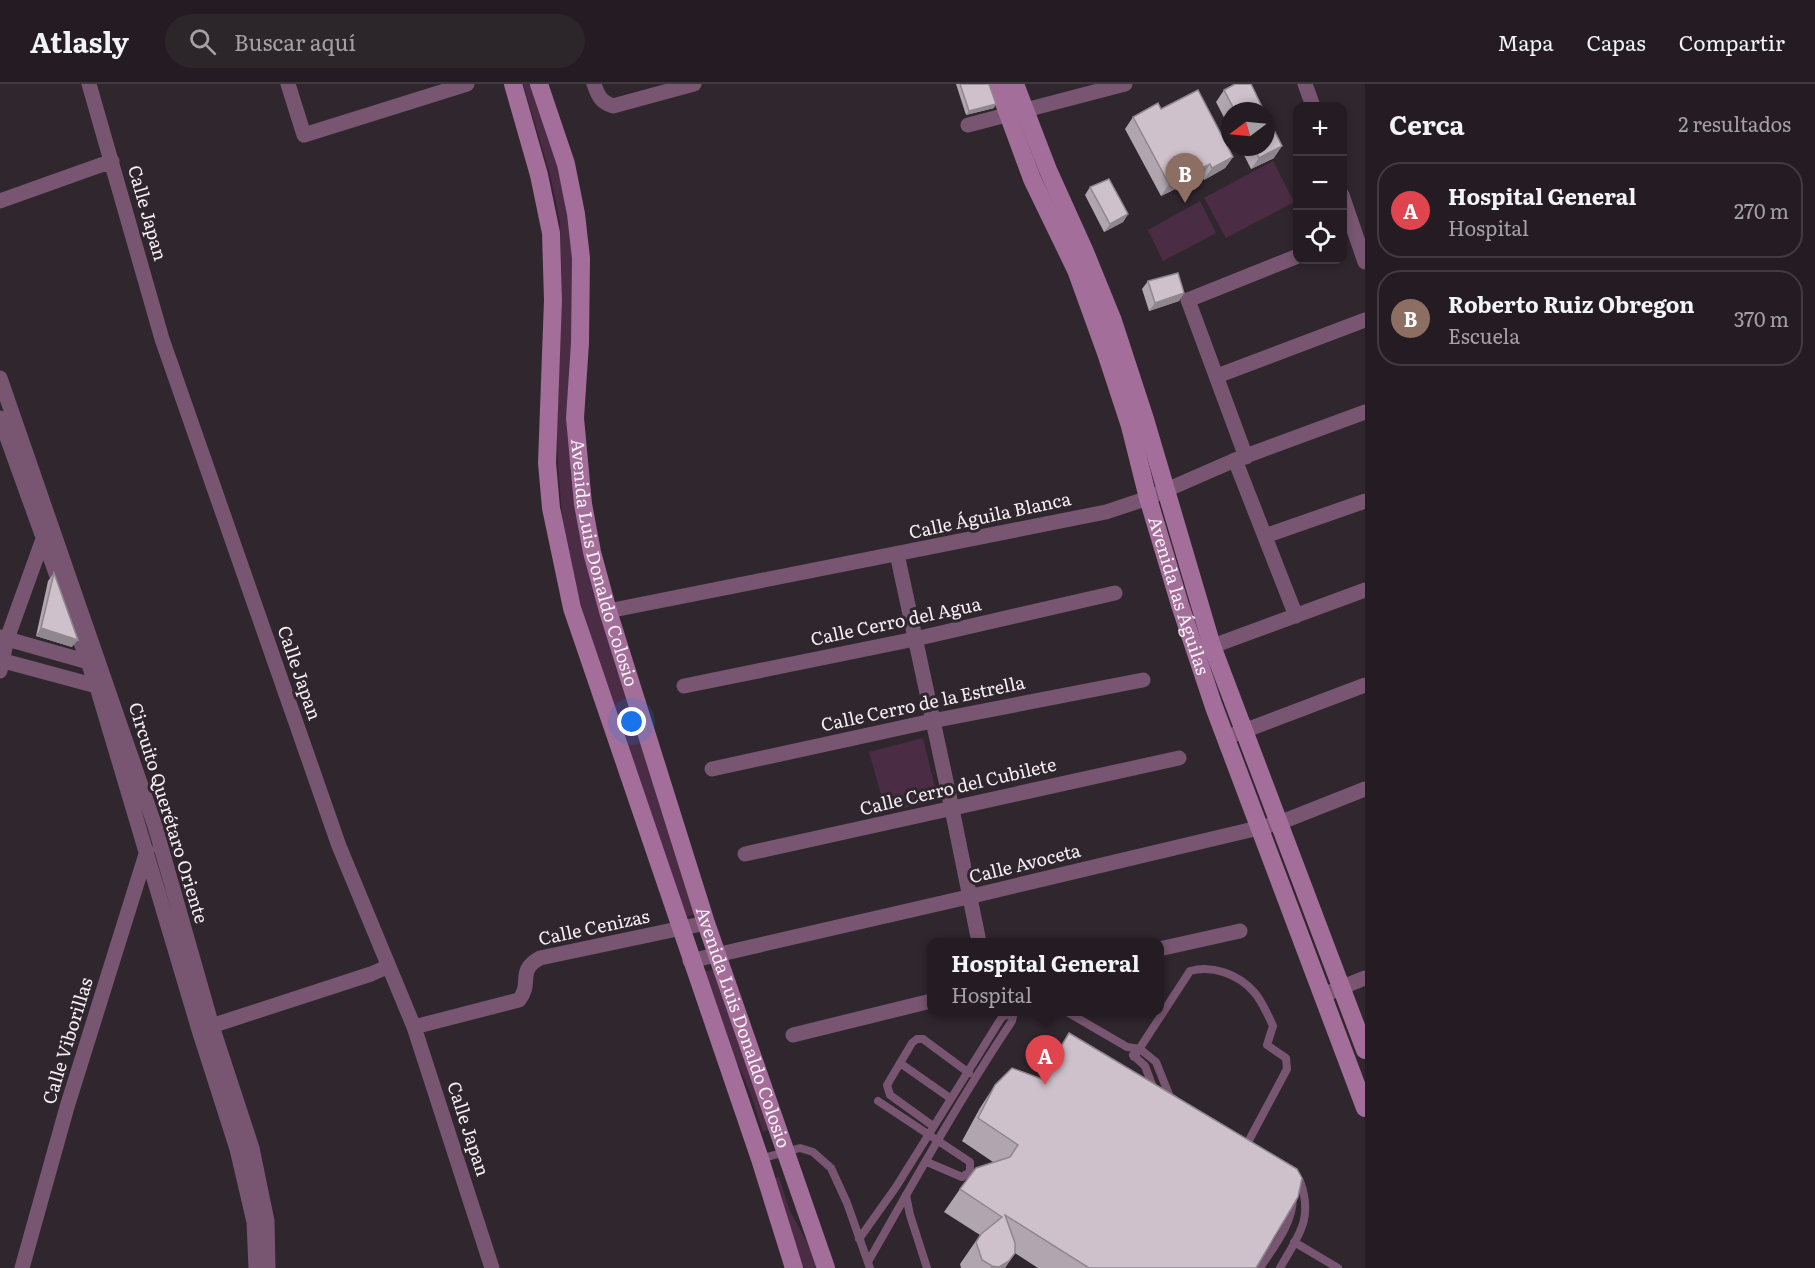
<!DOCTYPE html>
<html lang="es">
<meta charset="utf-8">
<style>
body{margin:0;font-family:Literata,serif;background:#2c252a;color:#f1f3f6}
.controls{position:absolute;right:18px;top:18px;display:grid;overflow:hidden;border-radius:12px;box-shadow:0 3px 9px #0003}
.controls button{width:54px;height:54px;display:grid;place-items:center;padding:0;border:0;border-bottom:2px solid #413a40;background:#241c22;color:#f1f3f6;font:30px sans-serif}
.compass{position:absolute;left:1221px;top:18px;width:54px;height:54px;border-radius:50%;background:#241c22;box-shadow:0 3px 9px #0003;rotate:254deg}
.you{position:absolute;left:632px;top:638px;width:21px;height:21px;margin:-15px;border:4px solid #fff;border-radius:50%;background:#1a73e8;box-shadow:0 0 0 9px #1a73e833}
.badge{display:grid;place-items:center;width:39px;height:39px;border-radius:50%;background:#b45309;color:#fff;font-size:20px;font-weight:700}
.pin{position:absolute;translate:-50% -50px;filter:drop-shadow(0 2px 3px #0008)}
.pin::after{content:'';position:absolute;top:32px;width:21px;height:18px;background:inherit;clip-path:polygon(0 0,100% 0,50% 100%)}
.popup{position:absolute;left:927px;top:854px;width:237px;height:78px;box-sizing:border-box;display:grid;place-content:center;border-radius:12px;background:#241c22;filter:drop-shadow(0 2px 4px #0005);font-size:20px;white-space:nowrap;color:#a3a1a5}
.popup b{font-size:22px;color:#f1f3f6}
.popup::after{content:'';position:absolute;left:50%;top:100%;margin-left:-12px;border:12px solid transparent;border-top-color:#241c22}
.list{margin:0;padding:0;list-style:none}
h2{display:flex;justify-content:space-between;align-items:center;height:78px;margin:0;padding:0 24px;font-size:26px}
h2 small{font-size:20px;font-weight:400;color:#a3a1a5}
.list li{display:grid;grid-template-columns:39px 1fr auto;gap:18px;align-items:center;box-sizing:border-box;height:96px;margin:0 12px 12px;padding:0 12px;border:2px solid #413a40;border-radius:24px}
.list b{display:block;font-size:22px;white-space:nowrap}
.list p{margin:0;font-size:20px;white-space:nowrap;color:#a3a1a5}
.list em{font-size:20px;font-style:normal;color:#a3a1a5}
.icon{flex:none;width:33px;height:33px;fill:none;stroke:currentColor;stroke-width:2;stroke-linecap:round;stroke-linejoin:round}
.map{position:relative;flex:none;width:1365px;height:1184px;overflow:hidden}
header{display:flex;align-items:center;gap:36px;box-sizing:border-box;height:84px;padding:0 30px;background:#241c22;border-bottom:2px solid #413a40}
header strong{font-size:28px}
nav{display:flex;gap:33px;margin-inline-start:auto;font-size:21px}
.search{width:420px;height:54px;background:#2c252a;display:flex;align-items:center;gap:15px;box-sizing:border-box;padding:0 21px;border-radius:33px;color:#a3a1a5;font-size:22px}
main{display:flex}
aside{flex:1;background:#241c22}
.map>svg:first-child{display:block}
.green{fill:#4b2c45}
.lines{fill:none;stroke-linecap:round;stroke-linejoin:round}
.lane{stroke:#785671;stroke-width:8}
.street{stroke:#785671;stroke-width:15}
.secondary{stroke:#a36e99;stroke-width:18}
.wall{fill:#b1a6af}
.shaded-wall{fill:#90878e}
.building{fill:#cec1cb;stroke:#90878e;stroke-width:1.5}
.labels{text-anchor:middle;stroke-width:6;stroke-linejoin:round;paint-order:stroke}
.street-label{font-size:18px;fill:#f6eff5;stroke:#30262e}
</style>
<header>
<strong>Atlasly</strong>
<div class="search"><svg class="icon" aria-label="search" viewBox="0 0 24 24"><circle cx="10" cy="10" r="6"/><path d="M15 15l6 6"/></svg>Buscar aquí</div>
<nav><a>Mapa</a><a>Capas</a><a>Compartir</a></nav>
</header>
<main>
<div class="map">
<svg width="1365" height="1184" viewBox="0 0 1365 1184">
<rect width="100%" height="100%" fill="#30262e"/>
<!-- green -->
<path class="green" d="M 523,0 L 533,0 L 560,88 L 573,164 L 572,396 L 698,829 L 684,834 L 587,541 L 569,478 L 562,430 L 558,382 L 557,345 L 562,208 L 560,137 L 550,90 Z
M 1273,77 L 1294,118 L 1226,154 L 1204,114 Z
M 1200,117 L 1216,149 L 1163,177 L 1148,146 Z
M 923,654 L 938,716 L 886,728 L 869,668 Z
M 718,886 L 770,1045 L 763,1048 C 754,1021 747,993 731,970 L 704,887 Z
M 779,1093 L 790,1127 L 809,1162 L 817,1184 L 804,1184 L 773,1094 Z"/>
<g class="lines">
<!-- lane -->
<path class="lane" d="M 1067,928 L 1127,963 L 1140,965 L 1156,978 L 1170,1013 L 1174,1015
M 1133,971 L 1145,982 L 1154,1006
M 1134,973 L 1190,887 C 1213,881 1238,890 1254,908 C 1262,917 1268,931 1273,942 L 1267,961 L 1286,974 L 1287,985 L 1247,1060
M 900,979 L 950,1014
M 878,1017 L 970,1078 L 970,1088 L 962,1093 L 927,1078
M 933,1042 L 890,1011 L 887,1001 L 912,959 L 917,955 L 923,955 L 969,989
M 760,1075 L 800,1064 L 813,1068 L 831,1084 L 847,1119 L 870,1184
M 906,1111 L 910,1131 L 927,1184
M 859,1155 L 896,1103 L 1002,933 L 1013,928
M 1294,1158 L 1338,1184
M 868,1178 C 914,1097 960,1015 1012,937 L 1014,928
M 1260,1184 C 1274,1162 1293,1140 1293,1113
M 1280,1184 C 1298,1152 1314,1135 1300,1097 L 1295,1093"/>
<!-- street -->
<path class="street" d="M 89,0 L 162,255 L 339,762 L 414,943 L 492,1184
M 288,0 L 304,51 L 467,0
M 594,0 C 598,12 601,18 613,22 L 694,0
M 1305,0 L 1313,22
M 968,41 L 1125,0
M 1342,111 L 1365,178
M 0,117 L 112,77
M 1217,292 L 1365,236
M 0,294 L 155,742 L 212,942 L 252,1064 L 267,1137 L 268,1184
M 0,334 L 97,603 L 199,946 L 237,1065 L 254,1138 L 256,1184
M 1246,373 L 1188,216 L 1298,172
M 1235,376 L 1296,532
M 1265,452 L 1365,417
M 897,470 L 952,725 L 979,858
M 608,527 L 1106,428 L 1148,414 L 1235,376 L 1365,328
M 0,553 L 92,579
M 1202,566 L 1365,506
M 0,576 L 104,604
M 0,587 L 7,555 L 43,455
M 684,602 L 915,555 L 1115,509
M 1233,651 L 1365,601
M 712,685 L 932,637 L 1143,596
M 745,770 L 1179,674
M 1159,865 L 1240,847
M 690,877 L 968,813 L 1279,739 L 1365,705
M 1323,911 L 1365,894
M 414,943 L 519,916 C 533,899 516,887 540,874 L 706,839
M 205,944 L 371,890 L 387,883
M 793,951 L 931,917
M 22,1184 L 67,1023 L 147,767"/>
<!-- secondary -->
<g class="secondary">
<path d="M 513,0 L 539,91 L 551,149 L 553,216 L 547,379 L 551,424 L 572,524 L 760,1075 L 794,1184"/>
<path id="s1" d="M 539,0 L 566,80 L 576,130 L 581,174 L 580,259 L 575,334 L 583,420 L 592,468 L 608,527 L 706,839 L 826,1184"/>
<path id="s2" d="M 997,0 L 1032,95 L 1076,186 L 1106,269 L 1130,342 L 1148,414 L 1180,521 L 1214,623 L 1365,1024"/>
<path d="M 1015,0 L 1048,86 L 1085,168 L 1113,237 L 1145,335 L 1212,562 L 1365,966"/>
</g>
</g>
<!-- wall -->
<path class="wall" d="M 956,0 L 989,0 L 994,24 L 966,31 Z
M 1224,6 L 1264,27 L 1230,27 L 1230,45 L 1216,18 Z
M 1161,25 L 1233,73 L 1225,84 L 1204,96 L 1202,92 L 1161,112 L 1125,45 L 1133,33 Z
M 1240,63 L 1266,63 L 1274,74 L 1251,85 Z
M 1090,103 L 1128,130 L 1123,138 L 1104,148 L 1085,111 Z
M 1148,197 L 1184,209 L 1179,217 L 1149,227 L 1142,205 Z
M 54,489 L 72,563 L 36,552 L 48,497 Z
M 1069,949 L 1256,1184 L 1038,1184 L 1015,1169 L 1005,1184 L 961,1184 L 960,1180 L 980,1151 L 944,1128 L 960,1105 L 993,1078 L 962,1057 L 980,1024 L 995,1001 L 1040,995 L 1054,972 Z"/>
<!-- shaded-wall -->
<path class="shaded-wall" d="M 996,20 L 994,24 L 966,31 L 969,27 Z
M 1282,62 L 1274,74 L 1251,85 L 1259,74 Z
M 1233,73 L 1225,84 L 1204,96 L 1212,84 Z
M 1210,80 L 1202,92 L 1161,112 L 1169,100 Z
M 1128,130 L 1123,138 L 1104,148 L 1110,140 Z
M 1184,209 L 1179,217 L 1149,227 L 1155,219 Z
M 41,544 L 78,556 L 72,563 L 36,552 Z
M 1009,1177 L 1005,1184 L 990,1184 L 992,1182 Z"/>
<!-- building -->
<path class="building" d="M 960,0 L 989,0 L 996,20 L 969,27 Z
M 1235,0 L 1251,0 L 1264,27 L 1235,27 L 1224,6 Z
M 1198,6 L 1233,73 L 1212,84 L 1210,80 L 1169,100 L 1133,33 L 1158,19 L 1161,25 Z
M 1266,30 L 1282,62 L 1259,74 L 1254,63 L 1266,63 Z
M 1109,95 L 1128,130 L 1110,140 L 1090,103 Z
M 1178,189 L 1184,209 L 1155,219 L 1148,197 Z
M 54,489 L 78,556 L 41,544 Z
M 1069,949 L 1297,1085 L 1302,1094 L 1298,1113 L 1256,1184 L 1089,1184 L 1005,1131 L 1015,1159 L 1015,1169 L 1009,1177 L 999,1183 L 992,1182 L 982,1176 L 976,1158 L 981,1150 L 1002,1133 L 960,1105 L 976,1084 L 1010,1073 L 1018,1061 L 978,1034 L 995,1001 L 1012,984 L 1042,995 Z"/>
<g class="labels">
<!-- street labels -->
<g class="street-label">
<text transform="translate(147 129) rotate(74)" y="6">Calle Japan</text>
<text transform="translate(990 432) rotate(-12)" y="6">Calle Águila Blanca</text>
<text dy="6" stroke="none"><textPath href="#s1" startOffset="488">Avenida Luis Donaldo Colosio</textPath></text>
<text dy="6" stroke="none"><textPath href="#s2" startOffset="544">Avenida las Águilas</textPath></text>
<text transform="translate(896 538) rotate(-12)" y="6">Calle Cerro del Agua</text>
<text transform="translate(299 589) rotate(71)" y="6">Calle Japan</text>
<text transform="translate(923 620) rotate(-12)" y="6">Calle Cerro de la Estrella</text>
<text transform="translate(958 703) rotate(-13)" y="6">Calle Cerro del Cubilete</text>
<text transform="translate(168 729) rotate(73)" y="6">Circuito Querétaro Oriente</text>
<text transform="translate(1025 780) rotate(-14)" y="6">Calle Avoceta</text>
<text transform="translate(594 844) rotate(-12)" y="6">Calle Cenizas</text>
<text dy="6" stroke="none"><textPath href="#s1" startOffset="974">Avenida Luis Donaldo Colosio</textPath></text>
<text transform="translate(68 957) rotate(-73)" y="6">Calle Viborillas</text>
<text transform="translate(468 1045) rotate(72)" y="6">Calle Japan</text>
</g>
</g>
</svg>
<div class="controls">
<button>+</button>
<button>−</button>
<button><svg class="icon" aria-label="locate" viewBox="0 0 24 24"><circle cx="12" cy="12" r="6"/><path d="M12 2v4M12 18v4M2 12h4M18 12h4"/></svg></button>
</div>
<svg class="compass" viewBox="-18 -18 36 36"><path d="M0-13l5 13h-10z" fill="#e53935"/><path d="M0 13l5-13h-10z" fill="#a3a1a5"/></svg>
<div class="you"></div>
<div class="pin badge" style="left:1045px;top:1001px;background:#e0444e">A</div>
<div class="popup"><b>Hospital General</b>Hospital</div>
<div class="pin badge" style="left:1185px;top:119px;background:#8d6e63">B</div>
</div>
<aside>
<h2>Cerca<small>2 resultados</small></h2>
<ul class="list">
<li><span class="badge" style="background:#e0444e">A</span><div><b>Hospital General</b><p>Hospital</p></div><em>270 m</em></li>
<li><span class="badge" style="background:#8d6e63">B</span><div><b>Roberto Ruiz Obregon</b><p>Escuela</p></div><em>370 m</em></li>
</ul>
</aside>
</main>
